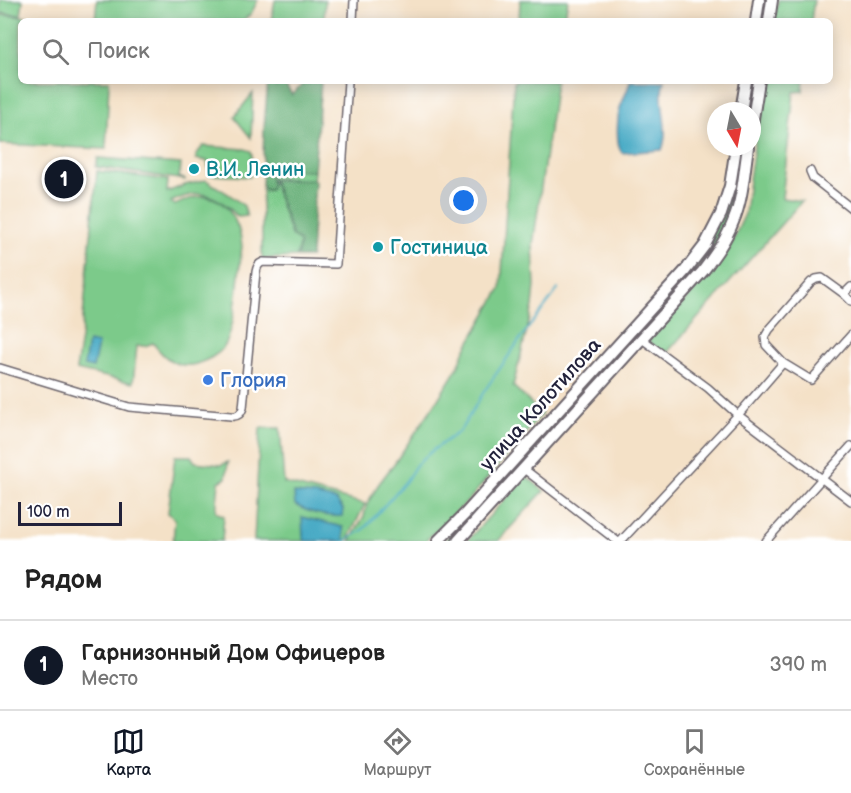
<!DOCTYPE html>
<html lang="ru">
<meta charset="utf-8">
<style>
body{margin:0;font-family:"Balsamiq Sans",sans-serif;background:#f2f2f2;color:#222}
.compass{position:absolute;left:707px;top:102px;width:54px;height:54px;border-radius:50%;background:#fff;box-shadow:0 3px 15px #0003;rotate:170deg}
.scale{position:absolute;left:18px;bottom:15px;width:104px;box-sizing:border-box;padding-left:6px;border:3px solid #22223b;border-top:0;font-size:16px;line-height:21px;white-space:nowrap;color:#22223b;-webkit-text-stroke:4px #fff;paint-order:stroke}
.you{position:absolute;left:464px;top:201px;width:21px;height:21px;margin:-15px;border:4px solid #fff;border-radius:50%;background:#1a73e8;box-shadow:0 0 0 9px #1a73e833}
.badge{display:grid;place-items:center;width:39px;height:39px;border-radius:50%;background:#111827;color:#fff;font-size:20px;font-weight:700}
.pin{position:absolute;translate:-50% -50%;border:3px solid #fff;box-shadow:0 2px 6px #0006}
.list{margin:0;padding:0;list-style:none}
h2{display:flex;justify-content:space-between;align-items:center;height:78px;margin:0;padding:0 24px;font-size:26px}
h2 small{font-size:20px;font-weight:400;color:#767676}
.list li{display:grid;grid-template-columns:39px 1fr auto;gap:18px;align-items:center;box-sizing:border-box;height:90px;padding:0 24px;border-top:2px solid #e0e0e0}
.list b{display:block;font-size:22px;white-space:nowrap}
.list p{margin:0;font-size:20px;white-space:nowrap;color:#767676}
.list em{font-size:20px;font-style:normal;color:#767676}
.icon{flex:none;width:33px;height:33px;fill:none;stroke:currentColor;stroke-width:2;stroke-linecap:round;stroke-linejoin:round}
.map{position:relative;flex:none;width:851px;height:541px;overflow:hidden}
.search{position:absolute;background:#fff;box-shadow:0 3px 15px #0003;left:18px;right:18px;top:18px;height:66px;display:flex;align-items:center;gap:15px;box-sizing:border-box;padding:0 21px;border-radius:9px;color:#767676;font-size:22px}
.sheet{height:168px;background:#fff}
nav{display:flex;justify-content:space-around;align-items:center;box-sizing:border-box;height:84px;border-top:2px solid #e0e0e0;background:#fff;font-size:16px;color:#767676}
nav a{display:grid;justify-items:center;gap:3px}
nav .on{color:#111827}
.map>svg:first-child{display:block}
.green{fill:#7cca8a;stroke:#4f7662;stroke-width:1.5}
.forest{fill:#65ae76;stroke:#446858;stroke-width:1.5}
.water{fill:#45a9c4;stroke:#346680;stroke-width:1.5}
.lines{fill:none;stroke-linecap:round;stroke-linejoin:round}
.stream{stroke:#45a9c4;stroke-width:2}
.minor-casing{stroke:#6c656c;stroke-width:10}
.secondary-casing{stroke:#6c656c;stroke-width:14}
.minor{stroke:#fff;stroke-width:7}
.secondary{stroke:#fff;stroke-width:10}
.culture-dot{fill:#0f9aa8;stroke:#fff;stroke-width:2}
.shop-dot{fill:#3f7fe0;stroke:#fff;stroke-width:2}
.labels{text-anchor:middle;stroke-width:5;stroke-linejoin:round;paint-order:stroke}
.culture-label{font-size:20px;fill:#0d838f;stroke:#fff;text-anchor:start}
.shop-label{font-size:20px;fill:#366cbe;stroke:#fff;text-anchor:start}
.street-label{font-size:20px;fill:#22223b;stroke:#fff}
</style>
<div class="map">
<svg width="851" height="541" viewBox="0 0 851 541">
<rect width="100%" height="100%" fill="#fff"/>
<filter id="ink" filterUnits="userSpaceOnUse"><feTurbulence type="fractalNoise" baseFrequency=".0167" numOctaves="2"/><feDisplacementMap in="SourceGraphic" scale="12" xChannelSelector="R" yChannelSelector="G"/><feConvolveMatrix kernelMatrix="1 2 1 2 8 2 1 2 1" color-interpolation-filters="sRGB"/></filter>
<filter id="wash" filterUnits="userSpaceOnUse"><feTurbulence type="fractalNoise" baseFrequency=".008" numOctaves="4" result="noise"/><feDisplacementMap in="SourceGraphic" scale="24" xChannelSelector="R" yChannelSelector="G"/><feGaussianBlur stdDeviation="1.35" result="paint"/><feColorMatrix in="noise" values="0 0 0 0 0 0 0 0 0 0 0 0 0 0 0 0 0 1.4 0 .05"/><feComposite in="paint" operator="in"/></filter>
<g filter="url(#wash)">
<rect width="100%" height="100%" fill="#f4e1c7"/>
<!-- green -->
<path class="green" d="M 0,0 L 23,0 L 21,15 L 0,13 Z
M 97,0 L 258,0 L 251,14 L 242,21 L 95,20 Z
M 275,0 L 325,0 L 324,21 L 271,21 Z
M 520,0 L 568,0 L 564,21 L 519,21 Z
M 778,0 L 814,0 L 811,21 L 774,21 Z
M 0,15 L 86,21 L 21,21 L 21,81 L 109,81 L 106,149 L 0,144 Z
M 514,81 L 556,81 L 533,245 L 535,286 L 533,306 L 513,386 L 542,414 L 468,501 L 425,541 L 350,541 L 364,516 L 367,504 L 378,485 L 396,461 L 435,404 L 458,367 L 465,350 L 501,288 Z
M 764,81 L 804,81 L 803,91 L 794,92 L 782,198 L 802,201 L 665,355 L 648,341 L 692,293 L 728,250 L 745,214 L 749,180 Z
M 253,93 L 251,138 L 234,117 Z
M 203,146 L 245,149 L 251,151 L 252,155 L 250,177 L 210,175 L 207,161 L 196,159 L 196,155 Z
M 738,147 L 742,147 C 737,179 734,213 717,241 C 706,259 690,275 677,292 L 672,288 L 704,250 Z
M 98,158 L 181,164 L 179,177 L 186,180 L 96,167 Z
M 270,169 L 314,171 L 313,180 L 270,178 Z
M 97,171 L 168,180 L 167,192 L 185,185 L 206,180 L 230,195 L 244,206 L 247,216 L 238,217 C 217,194 200,187 171,202 L 175,205 C 182,202 189,198 197,197 C 225,192 240,223 242,246 C 239,269 236,330 224,347 C 217,356 206,361 196,364 C 177,369 164,358 153,343 L 145,346 L 137,346 L 133,383 L 76,370 L 81,338 Z
M 271,179 L 272,180 L 275,188 L 291,235 L 300,242 L 296,257 L 262,259 L 262,187 L 266,191 L 271,189 Z
M 666,296 L 670,299 L 453,541 L 444,541 Z
M 260,428 L 280,428 L 284,483 L 365,504 L 347,541 L 254,541 Z
M 175,456 L 191,456 L 195,462 L 221,465 L 228,462 L 226,478 L 219,482 L 216,512 L 224,516 L 222,541 L 173,541 L 175,519 L 168,513 Z
M 526,476 L 544,491 L 498,541 L 467,541 Z"/>
<!-- forest -->
<path class="forest" d="M 268,81 L 276,87 L 280,81 L 283,81 L 292,95 L 304,83 L 321,82 L 314,171 L 270,169 L 271,188 L 266,191 L 262,186 L 264,128 Z
M 273,180 L 315,180 L 311,257 L 297,257 L 300,242 L 292,235 Z"/>
<!-- water -->
<path class="water" d="M 630,81 L 664,81 C 657,103 671,126 662,150 L 622,153 C 615,144 617,115 621,105 C 624,97 628,90 630,81 Z
M 88,342 L 98,344 L 93,368 L 84,366 Z
M 294,493 L 315,495 L 336,500 L 343,509 L 342,516 C 325,517 310,513 295,505 Z
M 302,517 L 343,527 L 344,541 L 306,541 L 303,538 Z"/>
<g class="lines">
<!-- stream -->
<path class="stream" d="M 344,541 L 363,530 L 406,481 L 416,465 L 433,450 L 460,431 L 485,390 L 523,335 L 554,295 L 558,289"/>
</g>
</g>
<g filter="url(#ink)">
<g class="lines">
<!-- minor casing -->
<g class="minor-casing">
<path id="minor" d="M 353,21 L 354,0
M 810,171 L 813,178 L 851,208
M 851,287 L 844,294 L 851,301
M 642,339 L 708,388 L 738,415 L 851,501
M 783,363 L 766,345 L 765,337 L 769,330 L 811,282 L 816,279 L 822,278 L 844,294
M 0,368 L 129,407 L 231,416 C 238,417 241,414 243,408 L 256,272 C 257,267 258,264 263,262 L 336,264 L 348,81
M 524,469 L 617,541
M 621,541 L 738,415 L 783,363 L 811,380 L 851,335
M 766,541 L 851,446"/>
</g>
<!-- secondary casing -->
<g class="secondary-casing">
<path id="secondary" d="M 756,21 L 759,0
M 769,21 L 772,0
M 741,111 L 746,81
M 752,125 L 759,81
M 438,541 L 465,514 L 685,271 L 705,245 L 721,214 L 730,186 L 736,147
M 458,541 L 703,271 C 715,255 726,240 733,222 C 743,199 744,172 748,147"/>
</g>
<!-- minor -->
<use href="#minor" class="minor"/>
<!-- secondary -->
<use href="#secondary" class="secondary"/>
</g>
</g>
<!-- markers -->
<g class="culture-dot">
<circle cx="194" cy="169" r="6"/>
<circle cx="378" cy="247" r="6"/>
</g>
<circle class="shop-dot" cx="208" cy="380" r="6"/>
<g class="labels">
<!-- culture labels -->
<g class="culture-label">
<text x="206" y="176">В.И. Ленин</text>
<text x="390" y="254">Гостиница</text>
</g>
<!-- shop labels -->
<g class="shop-label">
<text x="220" y="387">Глория</text>
</g>
<!-- street labels -->
<g class="street-label">
<text transform="translate(540 404) rotate(-48)" y="7">улица Колотилова</text>
</g>
</g>
</svg>
<svg class="compass" viewBox="-18 -18 36 36"><path d="M0-13l5 13h-10z" fill="#e53935"/><path d="M0 13l5-13h-10z" fill="#767676"/></svg>
<div class="scale">100 m</div>
<div class="you"></div>
<div class="pin badge" style="left:64px;top:179px">1</div>
<div class="search"><svg class="icon" aria-label="search" viewBox="0 0 24 24"><circle cx="10" cy="10" r="6"/><path d="M15 15l6 6"/></svg>Поиск</div>
</div>
<section class="sheet">
<h2>Рядом<small></small></h2>
<ul class="list">
<li><span class="badge">1</span><div><b>Гарнизонный Дом Офицеров</b><p>Место</p></div><em>390 m</em></li>
</ul>
</section>
<nav>
<a class="on"><svg class="icon" aria-label="map" viewBox="0 0 24 24"><path d="M3 6l6-2 6 2 6-2v14l-6 2-6-2-6 2zM9 4v14M15 6v14"/></svg>Карта</a>
<a><svg class="icon" aria-label="directions" viewBox="0 0 24 24"><path d="M12 3l9 9-9 9-9-9zM9 14v-3h6M13 9l2 2-2 2"/></svg>Маршрут</a>
<a><svg class="icon" aria-label="saved" viewBox="0 0 24 24"><path d="M7 4h10v16l-5-4-5 4z"/></svg>Сохранённые</a>
</nav>
